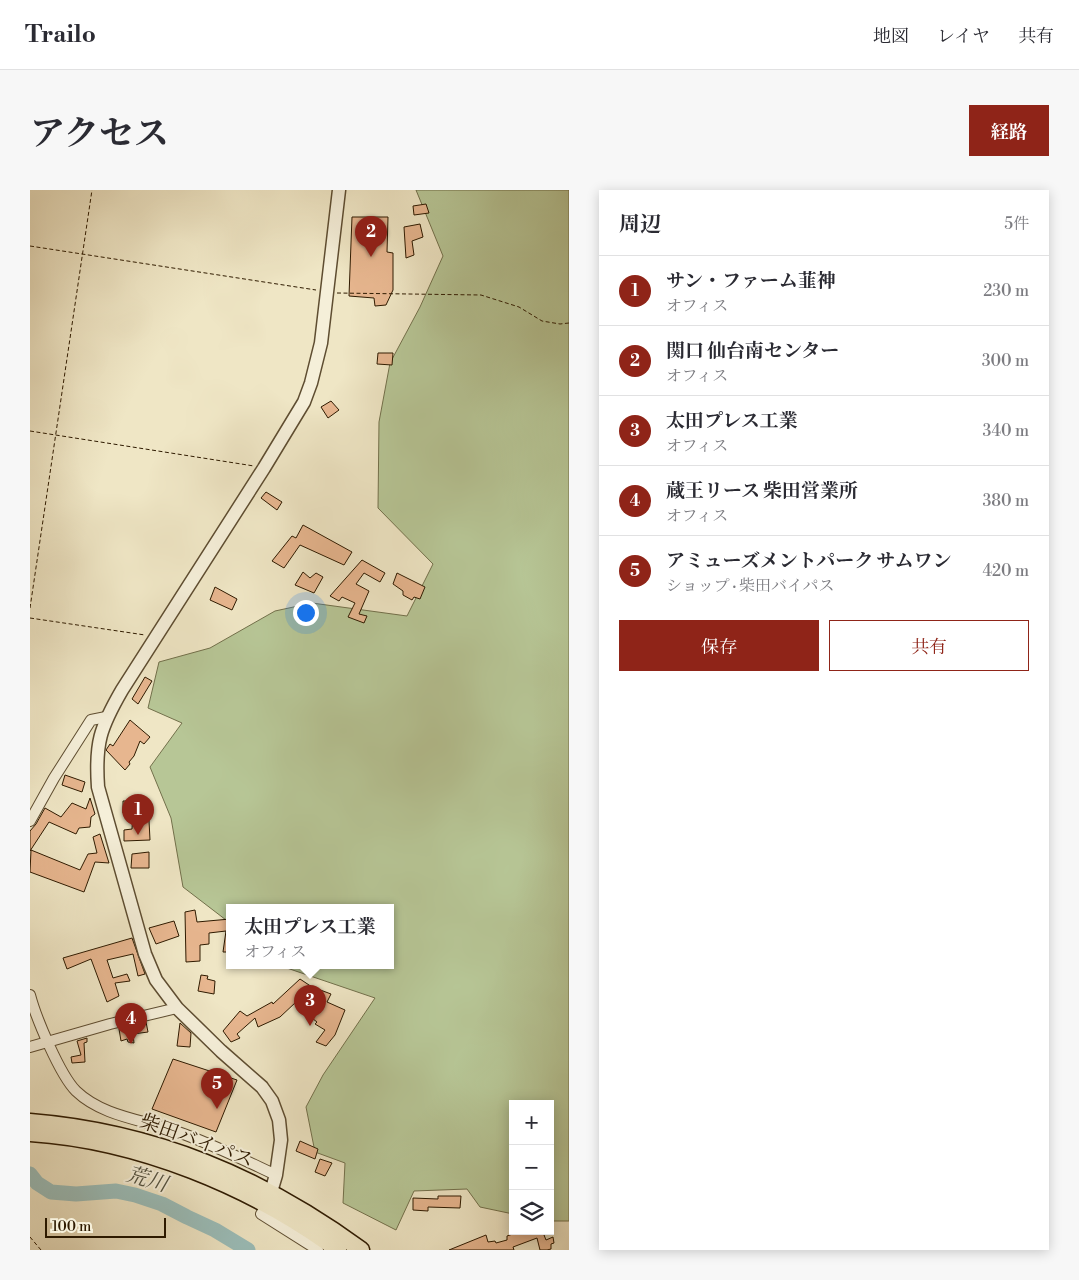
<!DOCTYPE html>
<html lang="ja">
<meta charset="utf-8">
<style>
body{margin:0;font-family:"Libre Bodoni","Noto Serif JP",serif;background:#f7f7f7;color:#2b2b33}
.controls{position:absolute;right:15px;bottom:15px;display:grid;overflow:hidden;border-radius:0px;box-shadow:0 2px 12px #0003}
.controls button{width:45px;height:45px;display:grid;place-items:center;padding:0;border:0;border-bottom:1px solid #e1e1e2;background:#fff;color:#2b2b33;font:25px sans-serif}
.scale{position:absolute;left:15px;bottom:12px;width:121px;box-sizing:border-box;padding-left:5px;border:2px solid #2e1a00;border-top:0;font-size:14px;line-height:18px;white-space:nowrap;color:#2e1a00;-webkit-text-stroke:4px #f5efd9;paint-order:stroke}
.you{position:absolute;left:275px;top:422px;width:18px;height:18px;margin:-12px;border:4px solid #fff;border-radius:50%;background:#1a73e8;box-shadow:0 0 0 8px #1a73e833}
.badge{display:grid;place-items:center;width:32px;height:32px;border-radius:50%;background:#8f2418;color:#fff;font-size:16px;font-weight:700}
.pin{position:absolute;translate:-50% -41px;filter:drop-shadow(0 1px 2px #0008)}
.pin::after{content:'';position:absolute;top:26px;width:18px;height:15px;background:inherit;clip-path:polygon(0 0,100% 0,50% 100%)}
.popup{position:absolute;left:196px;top:714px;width:168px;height:65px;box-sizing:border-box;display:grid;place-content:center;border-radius:0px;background:#fff;filter:drop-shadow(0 1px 4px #0005);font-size:16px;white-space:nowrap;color:#7c7c81}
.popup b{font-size:19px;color:#2b2b33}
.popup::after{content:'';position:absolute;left:50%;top:100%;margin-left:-10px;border:10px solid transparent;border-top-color:#fff}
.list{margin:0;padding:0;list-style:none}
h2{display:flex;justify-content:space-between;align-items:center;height:65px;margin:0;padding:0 20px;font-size:21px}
h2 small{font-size:16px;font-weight:400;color:#7c7c81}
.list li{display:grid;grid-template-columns:32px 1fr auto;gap:15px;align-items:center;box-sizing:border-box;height:70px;padding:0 20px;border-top:1px solid #e1e1e2}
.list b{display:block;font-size:19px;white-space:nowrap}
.list p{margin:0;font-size:16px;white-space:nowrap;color:#7c7c81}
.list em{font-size:16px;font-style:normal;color:#7c7c81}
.actions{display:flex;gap:10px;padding:15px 20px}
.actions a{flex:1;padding:11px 0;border:1px solid #8f2418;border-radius:0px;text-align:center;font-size:18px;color:#8f2418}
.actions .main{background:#8f2418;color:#fff}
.icon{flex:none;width:28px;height:28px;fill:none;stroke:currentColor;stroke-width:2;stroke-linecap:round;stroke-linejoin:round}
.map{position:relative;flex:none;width:539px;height:1060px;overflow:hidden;border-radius:0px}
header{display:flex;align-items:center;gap:30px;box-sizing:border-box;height:70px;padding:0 25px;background:#fff;border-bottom:1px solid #e1e1e2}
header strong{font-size:24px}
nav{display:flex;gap:28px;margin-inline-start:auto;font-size:18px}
.intro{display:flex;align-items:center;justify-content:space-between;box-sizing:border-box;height:120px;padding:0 30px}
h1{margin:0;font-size:35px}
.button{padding:12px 22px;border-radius:0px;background:#8f2418;color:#fff;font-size:18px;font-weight:700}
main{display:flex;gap:30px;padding:0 30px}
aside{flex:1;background:#fff;border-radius:0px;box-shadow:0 2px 12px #0003}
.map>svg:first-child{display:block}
.green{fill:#b7c696;stroke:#72704b}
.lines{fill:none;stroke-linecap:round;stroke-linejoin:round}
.river{stroke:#9bbeba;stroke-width:15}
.building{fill:#e7b68f;stroke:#2e1a00}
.minor-casing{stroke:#5e4d31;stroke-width:12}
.tertiary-casing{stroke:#5e4d31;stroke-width:15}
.trunk-casing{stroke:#2e1a00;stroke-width:19}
.path{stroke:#2e1a00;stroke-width:1;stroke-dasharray:4 2.5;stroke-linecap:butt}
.minor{stroke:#f5efd9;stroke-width:10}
.tertiary{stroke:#f5efd9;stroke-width:12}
.trunk{stroke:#efe6c5;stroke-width:16}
.labels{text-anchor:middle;stroke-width:4;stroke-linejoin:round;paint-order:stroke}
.street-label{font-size:20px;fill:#2e1a00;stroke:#f5efd9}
.water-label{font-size:21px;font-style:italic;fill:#545341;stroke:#f5efd9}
</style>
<header>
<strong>Trailo</strong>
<nav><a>地図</a><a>レイヤ</a><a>共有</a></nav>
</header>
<div class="intro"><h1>アクセス</h1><a class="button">経路</a></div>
<main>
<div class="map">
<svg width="539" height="1060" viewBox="0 0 539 1060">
<rect width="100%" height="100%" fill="#efe6c5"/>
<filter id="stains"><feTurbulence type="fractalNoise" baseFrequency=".004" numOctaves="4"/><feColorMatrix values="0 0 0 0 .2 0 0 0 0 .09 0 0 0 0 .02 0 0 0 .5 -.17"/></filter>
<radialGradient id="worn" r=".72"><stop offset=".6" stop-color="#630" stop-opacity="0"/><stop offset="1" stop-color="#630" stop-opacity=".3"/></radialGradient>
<!-- green -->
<path class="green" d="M 386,0 L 539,0 L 539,1031 L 520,1031 L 520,914 L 483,914 L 483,1024 L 450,1017 L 437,999 L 384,1001 L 366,1040 L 313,1013 L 315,973 L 285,962 L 276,917 L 293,885 L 345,808 L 248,775 L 360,775 L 360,717 L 200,717 L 200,736 L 196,730 L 153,697 L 141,628 L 120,577 L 152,533 L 118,518 L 129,472 L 180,458 L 245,421 L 282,413 L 377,426 L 403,374 L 348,318 L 349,232 L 360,173 L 390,117 L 413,66 Z"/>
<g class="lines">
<!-- river -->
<path class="river" d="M 0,984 L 7,993 L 21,1002 L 46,1004 L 86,1001 L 105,1005 L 132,1014 L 157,1027 L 185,1040 L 218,1060"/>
</g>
<!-- building -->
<path class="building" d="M 396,14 L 399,23 L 384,25 L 383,16 Z
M 322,27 L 358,27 L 357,62 L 363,63 L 363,100 L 356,115 L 345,116 L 344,108 L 319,106 Z
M 390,34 L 393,47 L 382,51 L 384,65 L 376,68 L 374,37 Z
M 348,163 L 363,163 L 362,175 L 347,174 Z
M 301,211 L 309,220 L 298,228 L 291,217 Z
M 236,302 L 252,312 L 247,320 L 231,308 Z
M 273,335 L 322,362 L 314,375 L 270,355 L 254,378 L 242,371 L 262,346 L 266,348 Z
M 332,370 L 355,383 L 350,392 L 334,383 L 326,394 L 339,401 L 329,424 L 337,426 L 334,433 L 318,427 L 325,413 L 312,407 L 309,411 L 300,406 Z
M 273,382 L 280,388 L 286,383 L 293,387 L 284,403 L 265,395 Z
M 367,383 L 395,397 L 390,409 L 384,407 L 382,410 L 373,405 L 373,401 L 363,394 Z
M 185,397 L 207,409 L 202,420 L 180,410 Z
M 115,487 L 122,491 L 108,514 L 102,509 Z
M 100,530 L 120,547 L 114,554 L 110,551 L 104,566 L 99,572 L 100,574 L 95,580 L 76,560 L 80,554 L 83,556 Z
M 35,585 L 55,592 L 52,602 L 32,595 Z
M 60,608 L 65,624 L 61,627 L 60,637 L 49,638 L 46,644 L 19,632 L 0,661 L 0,641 L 6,634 L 15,618 L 31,627 L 42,613 L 56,619 Z
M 93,611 L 118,611 L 120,650 L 94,651 L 94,640 L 102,639 L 103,623 L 93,623 Z
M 70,644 L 79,673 L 65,672 L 54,702 L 0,682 L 1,660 L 50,680 L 58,664 L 67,663 L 63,647 Z
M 119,662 L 119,678 L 101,678 L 102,664 Z
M 165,720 L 167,732 L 200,729 L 200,762 L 193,762 L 196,741 L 179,743 L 179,754 L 170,755 L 170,771 L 156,772 L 155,722 Z
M 144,731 L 149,746 L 126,754 L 119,738 Z
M 102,748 L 115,784 L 108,786 L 103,764 L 77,770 L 83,788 L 97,784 L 100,791 L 85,793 L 89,806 L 77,812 L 61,769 L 37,779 L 33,768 Z
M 171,785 L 178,786 L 177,789 L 185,791 L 184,804 L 168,801 Z
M 270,789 L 282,797 L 250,827 L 228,837 L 225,828 L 207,844 L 210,848 L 201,852 L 193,841 L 210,821 L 217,826 L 242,812 L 243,814 Z
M 285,798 L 301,804 L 297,812 L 315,820 L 305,845 L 296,856 L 286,852 L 295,840 L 285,834 L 287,832 L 274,822 Z
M 116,832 L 118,842 L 103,844 L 104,853 L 98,852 L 97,849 L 91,851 L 89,839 Z
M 150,833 L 161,843 L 160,857 L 147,856 Z
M 57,848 L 57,852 L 54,853 L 55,872 L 42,873 L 41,867 L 51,865 L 47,851 Z
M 143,869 L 207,890 L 186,942 L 122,919 Z
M 270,951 L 288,959 L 285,969 L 266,961 Z
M 290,969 L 302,973 L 295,986 L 285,982 Z
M 408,1006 L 431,1006 L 430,1018 L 398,1017 L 398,1021 L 383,1020 L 383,1008 L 408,1009 Z
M 491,1041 L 523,1041 L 514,1045 L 516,1050 L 523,1047 L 524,1053 L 521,1054 L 521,1059 L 517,1060 L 510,1060 L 507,1048 L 483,1057 L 484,1060 L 419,1060 L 456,1045 L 458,1052 L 465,1051 L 466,1053 L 477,1050 L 477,1046 Z"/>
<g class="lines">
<!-- minor casing -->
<g class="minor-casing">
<path id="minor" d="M 0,631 L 24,588 L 61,530 L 76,527
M 0,805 C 6,828 30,885 46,901 C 73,927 115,930 148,942 C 182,954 214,970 246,985
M 0,857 L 80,834 L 147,818
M 237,1015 L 231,1024 L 288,1060"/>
</g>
<!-- tertiary casing -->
<g class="tertiary-casing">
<path id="tertiary" d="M 238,1012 L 246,985 L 251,950 L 249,930 L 242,911 L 232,897 L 191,861 L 147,818 L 126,790 L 115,764 L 68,597 C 65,553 70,538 92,500 L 234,278 L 274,212 L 281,193 L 291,153 L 309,0"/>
</g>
<!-- trunk casing -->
<g class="trunk-casing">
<path id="trunk" d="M 0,932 C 124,942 231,987 331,1060
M 0,943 C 108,950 221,996 308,1060"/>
</g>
<!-- path -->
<path class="path" d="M 0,56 L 286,100
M 307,103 L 451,105 L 489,117 L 512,131 L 530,134 L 539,133
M 0,241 L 224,276
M 0,418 L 62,0
M 0,428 L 115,445
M 0,1047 L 11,1060"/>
<!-- minor -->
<use href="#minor" class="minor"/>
<!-- tertiary -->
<use href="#tertiary" class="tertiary"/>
<!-- trunk -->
<use href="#trunk" class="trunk"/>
</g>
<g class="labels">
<!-- street labels -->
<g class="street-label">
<text transform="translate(167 950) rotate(20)" y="7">柴田バイパス</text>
</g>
<!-- water labels -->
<g class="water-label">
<text transform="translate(117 989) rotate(16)" y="7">荒川</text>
</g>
</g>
<rect width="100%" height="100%" filter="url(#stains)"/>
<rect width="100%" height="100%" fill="url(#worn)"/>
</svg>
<div class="controls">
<button>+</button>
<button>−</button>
<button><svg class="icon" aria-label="layers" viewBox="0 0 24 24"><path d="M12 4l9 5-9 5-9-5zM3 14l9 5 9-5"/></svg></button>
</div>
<div class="scale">100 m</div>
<div class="you"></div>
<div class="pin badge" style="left:108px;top:645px">1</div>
<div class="pin badge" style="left:341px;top:67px">2</div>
<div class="pin badge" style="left:280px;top:836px">3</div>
<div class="popup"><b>太田プレス工業</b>オフィス</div>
<div class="pin badge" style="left:101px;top:854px">4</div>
<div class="pin badge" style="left:187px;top:919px">5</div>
</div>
<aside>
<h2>周辺<small>5件</small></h2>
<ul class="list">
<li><span class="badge">1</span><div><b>サン・ファーム韮神</b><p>オフィス</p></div><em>230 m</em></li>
<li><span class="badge">2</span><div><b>関口 仙台南センター</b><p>オフィス</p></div><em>300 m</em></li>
<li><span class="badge">3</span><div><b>太田プレス工業</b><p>オフィス</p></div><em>340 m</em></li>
<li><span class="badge">4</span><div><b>蔵王リース 柴田営業所</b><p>オフィス</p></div><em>380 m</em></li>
<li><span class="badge">5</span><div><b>アミューズメントパーク サムワン</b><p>ショップ · 柴田バイパス</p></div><em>420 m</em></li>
</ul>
<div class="actions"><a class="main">保存</a><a>共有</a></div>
</aside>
</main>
